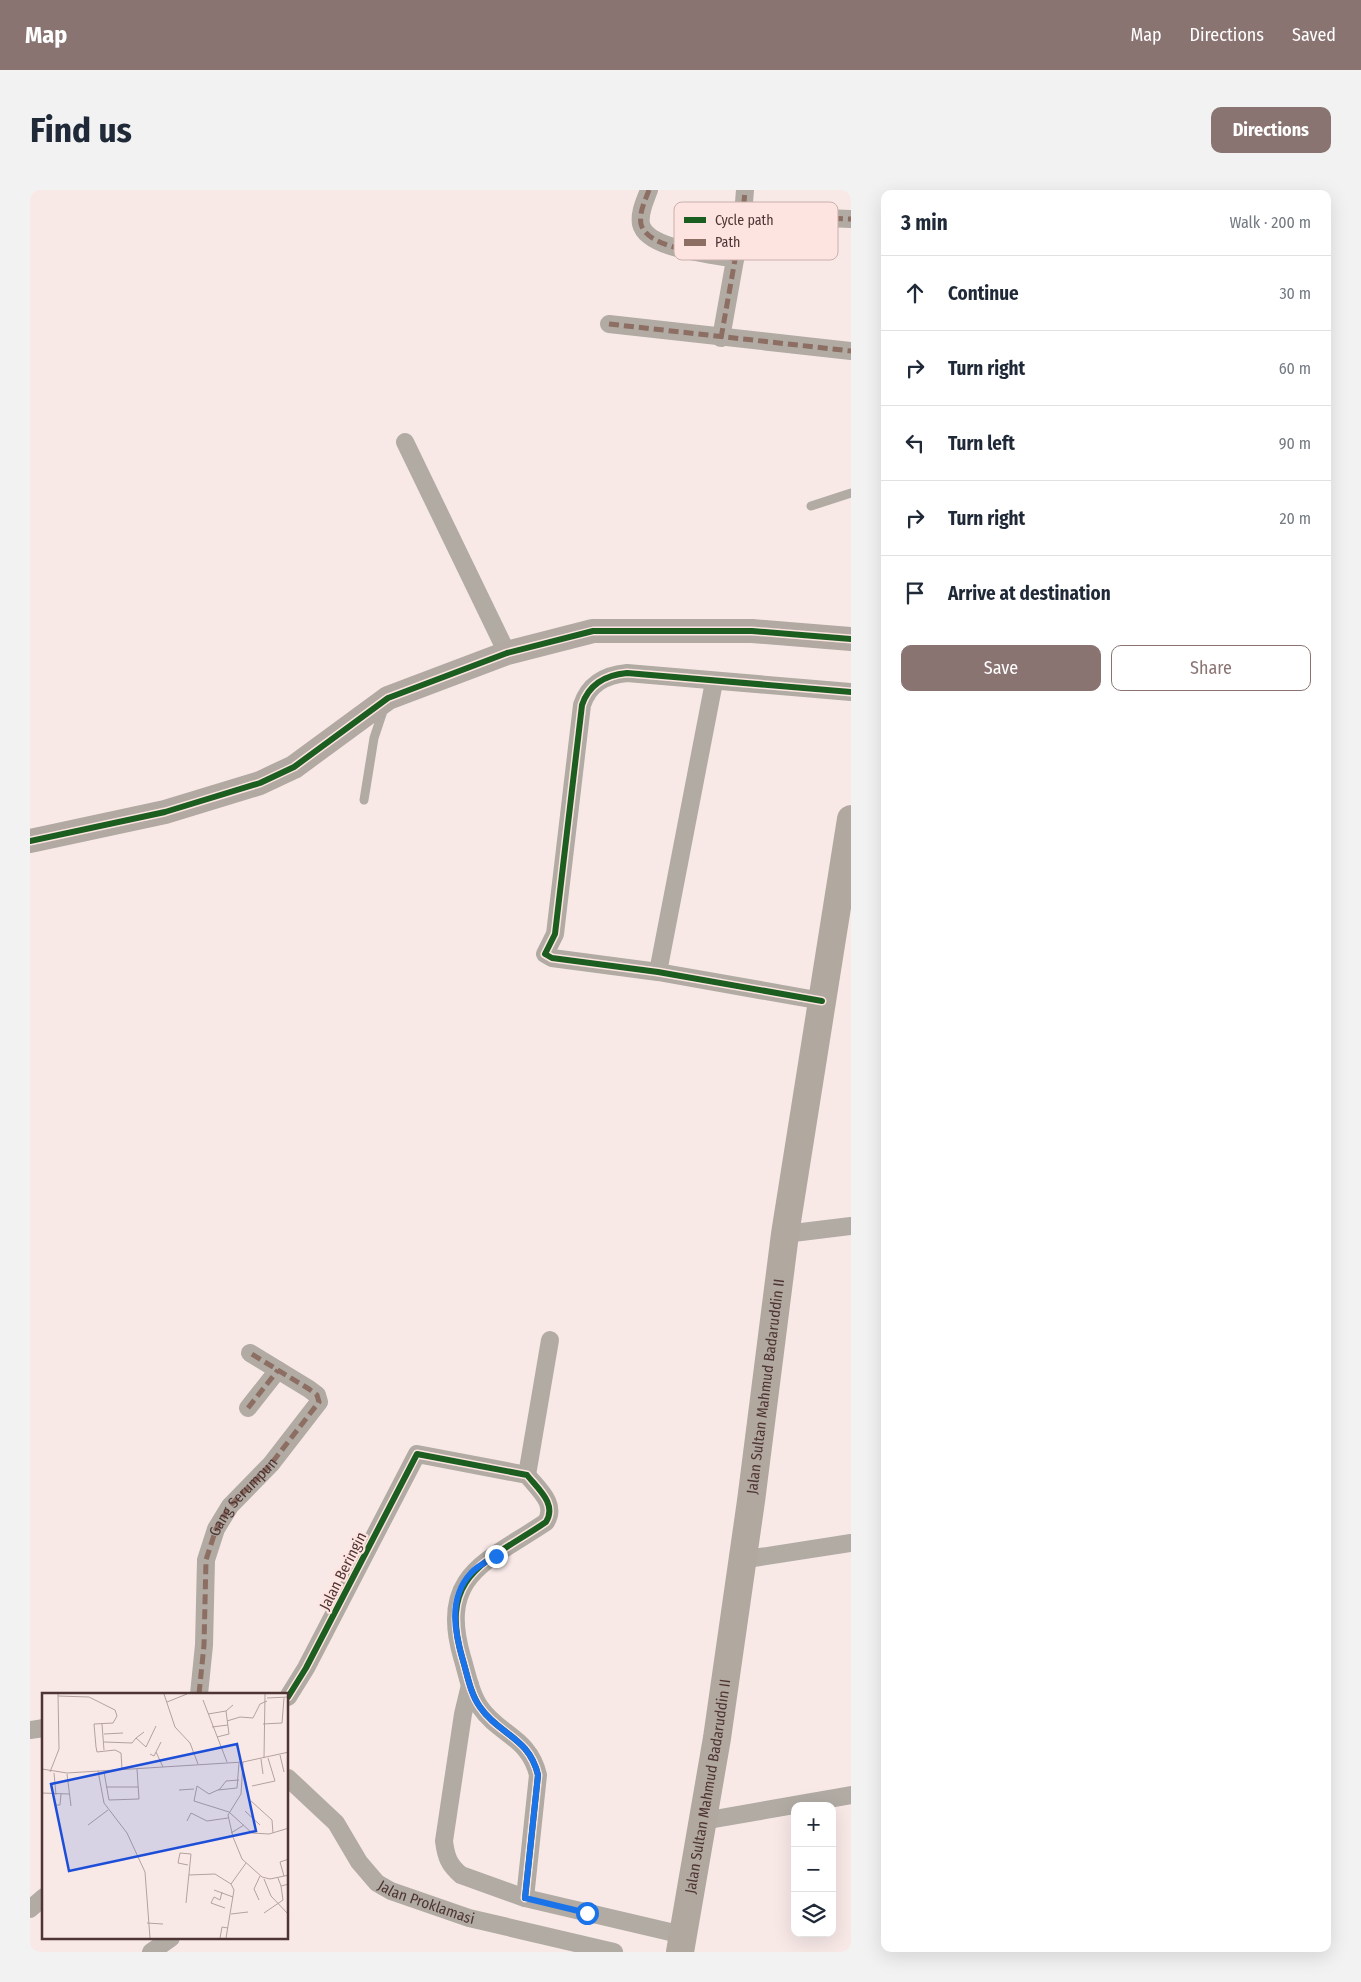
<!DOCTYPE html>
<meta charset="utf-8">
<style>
body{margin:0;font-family:"Fira Sans Condensed",sans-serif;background:#f2f2f3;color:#1f2937}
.controls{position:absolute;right:15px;bottom:15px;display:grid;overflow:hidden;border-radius:10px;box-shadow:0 5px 20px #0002}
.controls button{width:45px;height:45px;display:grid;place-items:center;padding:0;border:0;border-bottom:1px solid #e0e1e3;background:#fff;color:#1f2937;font:25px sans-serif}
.stop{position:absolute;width:15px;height:15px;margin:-11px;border:4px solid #1a73e8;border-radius:50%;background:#fff}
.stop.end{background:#1a73e8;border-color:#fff;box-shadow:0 1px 5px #0008}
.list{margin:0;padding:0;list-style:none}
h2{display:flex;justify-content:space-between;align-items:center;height:65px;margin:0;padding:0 20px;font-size:21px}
h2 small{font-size:16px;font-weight:400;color:#747a83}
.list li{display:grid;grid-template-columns:32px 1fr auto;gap:15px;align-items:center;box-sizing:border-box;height:75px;padding:0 20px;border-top:1px solid #e0e1e3}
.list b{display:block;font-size:19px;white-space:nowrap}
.list em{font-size:16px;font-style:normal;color:#747a83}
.actions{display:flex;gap:10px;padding:15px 20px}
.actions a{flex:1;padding:11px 0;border:1px solid #8a7472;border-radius:10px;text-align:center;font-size:18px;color:#8a7472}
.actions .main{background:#8a7472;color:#fff}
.icon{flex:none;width:28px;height:28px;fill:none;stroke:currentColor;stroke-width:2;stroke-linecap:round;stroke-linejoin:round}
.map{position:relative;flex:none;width:821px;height:1762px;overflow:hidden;border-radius:10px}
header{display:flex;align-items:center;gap:30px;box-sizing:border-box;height:70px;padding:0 25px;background:#8a7472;color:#fff}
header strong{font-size:24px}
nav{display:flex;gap:28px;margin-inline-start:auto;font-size:18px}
.intro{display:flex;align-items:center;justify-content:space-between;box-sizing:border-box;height:120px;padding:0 30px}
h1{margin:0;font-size:35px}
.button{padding:12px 22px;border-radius:10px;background:#8a7472;color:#fff;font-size:18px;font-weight:700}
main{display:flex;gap:30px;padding:0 30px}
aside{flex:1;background:#fff;border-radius:10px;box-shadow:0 5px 20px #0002}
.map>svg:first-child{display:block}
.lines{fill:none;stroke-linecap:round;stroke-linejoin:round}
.lane{stroke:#b1aba4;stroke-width:9}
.street{stroke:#b1aba4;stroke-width:18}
.secondary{stroke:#b1a9a2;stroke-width:24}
.highway{stroke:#b1a8a0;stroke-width:28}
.quiet{stroke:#8d6e63;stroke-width:5;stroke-dasharray:10 5;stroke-linecap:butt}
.cycleway-casing{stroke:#fee4e1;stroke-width:9}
.cycleway{stroke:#1b5e20;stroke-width:6}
.route{stroke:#1a73e8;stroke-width:6}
.labels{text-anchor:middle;stroke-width:4.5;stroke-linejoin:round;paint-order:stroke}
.street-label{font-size:15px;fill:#4e3533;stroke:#fee4e1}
.inset-road{fill:none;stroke:#b4a19f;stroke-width:1}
.view{fill:#1d4ed8;fill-opacity:0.15;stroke:#1d4ed8;stroke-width:2.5}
.inset-edge{fill:none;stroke:#4e3533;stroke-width:2.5}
.key{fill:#fee4e1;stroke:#c9b0ad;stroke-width:1}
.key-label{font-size:14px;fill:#4e3533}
</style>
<header>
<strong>Map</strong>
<nav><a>Map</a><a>Directions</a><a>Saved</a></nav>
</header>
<div class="intro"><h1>Find us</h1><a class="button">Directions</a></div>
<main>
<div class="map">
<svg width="821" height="1762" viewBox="0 0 821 1762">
<rect width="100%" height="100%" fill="#f8e9e7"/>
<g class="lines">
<!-- lane -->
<path class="lane" d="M 781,316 L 821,303
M 334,610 L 344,548 L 354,518"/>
<!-- street -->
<g class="street">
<path d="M 619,0 C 615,11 609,22 611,34 C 617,60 684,64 705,69"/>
<path d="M 713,25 L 821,29"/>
<path d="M 579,134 L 821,161"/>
<path d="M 691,148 L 713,25 L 715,0"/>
<path d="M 375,252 L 477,463"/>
<path d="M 628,782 L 684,492"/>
<path d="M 792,811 L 628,782 L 522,768 L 515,764 L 525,744 L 552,515 C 559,494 575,485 597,483 L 821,502"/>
<path d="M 755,1044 L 821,1036"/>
<path d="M 218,1218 L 248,1180"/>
<path d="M 497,1285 L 520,1150"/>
<path d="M 711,1370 L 821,1353"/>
<path d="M 440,1495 L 433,1524 L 414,1651 C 416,1667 419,1675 431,1685 L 495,1708 L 653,1745"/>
<path d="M 169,1504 L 174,1455 L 176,1370 L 186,1339 L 200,1316 L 241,1274 L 289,1212 L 287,1205 L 279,1199 L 220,1163"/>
<path d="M 258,1507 L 276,1478 L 387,1264 L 497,1285 C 509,1300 527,1314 516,1332 C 457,1372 408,1384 432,1467 C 437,1483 440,1503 450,1517 C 469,1545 499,1547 508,1585 L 495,1708"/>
<path d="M 0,1540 L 14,1538"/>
<path id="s1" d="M 258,1588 L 306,1633 L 329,1672 L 347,1693 L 361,1701 L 439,1728 L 584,1762"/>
<path d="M 673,1631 L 821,1605"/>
<path d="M 0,1719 L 14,1707"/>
<path d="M 121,1762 L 141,1748"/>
</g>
<!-- secondary -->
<path class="secondary" d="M 0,651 L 135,622 L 230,593 L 264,577 L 358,508 L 477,463 L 563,441 L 722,441 L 821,449"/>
<!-- highway -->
<path class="highway" id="s2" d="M 650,1762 L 687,1548 L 721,1311 L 755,1044 L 821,629"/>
<!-- quiet -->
<g class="quiet">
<path d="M 619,0 C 615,11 609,22 611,34 C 617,60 684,64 705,69"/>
<path d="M 713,25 L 821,29"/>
<path d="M 579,134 L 821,161"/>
<path d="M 691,148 L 713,25 L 715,0"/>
<path d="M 218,1218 L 248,1180"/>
<path id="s3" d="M 169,1504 L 174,1455 L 176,1370 L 186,1339 L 200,1316 L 241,1274 L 289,1212 L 287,1205 L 279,1199 L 220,1163"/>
</g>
<!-- cycleway casing -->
<g class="cycleway-casing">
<path id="cycleway" d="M 0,651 L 135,622 L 230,593 L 264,577 L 358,508 L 477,463 L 563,441 L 722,441 L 821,449
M 792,811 L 628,782 L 522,768 L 515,764 L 525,744 L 552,515 C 559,494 575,485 597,483 L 821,502
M 258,1507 L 276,1478 L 387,1264 L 497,1285 C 509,1300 527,1314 516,1332 C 457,1372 408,1384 432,1467 C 437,1483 440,1503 450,1517 C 469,1545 499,1547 508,1585 L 495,1708"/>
</g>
<!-- cycleway -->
<use href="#cycleway" class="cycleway"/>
</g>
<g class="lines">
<!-- route -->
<path class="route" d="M 466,1366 C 458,1371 447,1376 441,1383 C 417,1409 425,1444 434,1474 C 438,1488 441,1505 450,1517 C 469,1545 499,1547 508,1585 L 495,1708 L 557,1723"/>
</g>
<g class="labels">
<!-- street labels -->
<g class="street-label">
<text dy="5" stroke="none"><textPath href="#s2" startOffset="572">Jalan Sultan Mahmud Badaruddin II</textPath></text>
<text dy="5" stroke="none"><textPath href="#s3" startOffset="209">Gang Serumpun</textPath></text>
<text transform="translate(313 1381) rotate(-63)" y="5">Jalan Beringin</text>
<text dy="5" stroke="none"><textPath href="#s2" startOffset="168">Jalan Sultan Mahmud Badaruddin II</textPath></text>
<text dy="5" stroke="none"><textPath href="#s1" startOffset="192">Jalan Proklamasi</textPath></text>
</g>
</g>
<!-- overview -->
<g transform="translate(12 1503)">
<rect width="246" height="246" fill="#f8e9e7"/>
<path class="inset-road" d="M 122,1 L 133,34 L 148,50 L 156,71M 16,3 L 47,4 L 73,17 L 75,23 L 71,30 L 52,31 L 54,54 L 55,59 L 73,57 L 79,60 L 80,76M 225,5 L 247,4M 161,7 L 185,69M 125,9 L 145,1M 166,21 L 184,18 L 191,12M 185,28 L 198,24 L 211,25 L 218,11 L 225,8M 60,31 L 62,57M 221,31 L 240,30 L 242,5M 170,34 L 186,32M 102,39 L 94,45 L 104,54 L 114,33M 62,41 L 81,40M 175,44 L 187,41 L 184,18M 62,49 L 90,50 L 94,45M 114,59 L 121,74M 108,61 L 112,63 L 119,49M 238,62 L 242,79M 222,65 L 223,1M 219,66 L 221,81M 201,69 L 199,101 L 186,122 L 191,144 L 200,166 L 220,184 L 228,186 L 247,182M 0,76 L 25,80 L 201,69 L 247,59M 56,78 L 62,110 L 85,140 L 103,179 L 108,245M 8,79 L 17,56 L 16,1M 62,79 L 67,107 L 97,106 L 95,76M 12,80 L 14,102M 25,81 L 29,113M 197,87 L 184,88 L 178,96 L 167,101 L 155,93 L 152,108 L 187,119 L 210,140 L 227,141 L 247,135M 210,93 L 233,88 L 226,65M 64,94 L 96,94M 137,97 L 152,96M 176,97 L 195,95 L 197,70M 0,100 L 27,101M 209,108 L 230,127 L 231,140M 13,112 L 18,112 L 19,101M 203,118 L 218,132M 145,128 L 149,120 L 165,128 L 186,125M 46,132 L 66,117M 189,140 L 202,132M 147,182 L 173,181 L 189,191M 242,183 L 238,169 L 247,166M 236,185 L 239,193 L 247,191M 222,186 L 229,203 L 247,222M 189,191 L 204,170M 172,197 L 191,204M 180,199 L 178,207 L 172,204 L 169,210 L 183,215M 217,207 L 212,196 L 218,183M 144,210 L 149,161 L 138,160 L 136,170 L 146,172M 222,220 L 241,207 L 239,193M 189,221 L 206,219M 105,230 L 121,231M 178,245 L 180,234 L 186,235M 184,245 L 192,197 L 189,191"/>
<path class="view" d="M 195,51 L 214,138 L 27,178 L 9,91 Z"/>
<rect width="246" height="246" class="inset-edge"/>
</g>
<!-- legend -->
<rect x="644" y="12" width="164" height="58" rx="8" class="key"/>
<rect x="654" y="27" width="22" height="6" fill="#1b5e20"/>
<rect x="654" y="49" width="22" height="7" fill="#8d6e63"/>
<g class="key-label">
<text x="685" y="35">Cycle path</text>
<text x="685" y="57">Path</text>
</g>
</svg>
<div class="controls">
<button>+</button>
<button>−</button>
<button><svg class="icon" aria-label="layers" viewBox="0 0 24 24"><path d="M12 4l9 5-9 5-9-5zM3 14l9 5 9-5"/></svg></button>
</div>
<div class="stop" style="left:557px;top:1723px"></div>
<div class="stop end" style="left:466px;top:1366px"></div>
</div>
<aside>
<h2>3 min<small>Walk · 200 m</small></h2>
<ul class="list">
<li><svg class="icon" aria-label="ahead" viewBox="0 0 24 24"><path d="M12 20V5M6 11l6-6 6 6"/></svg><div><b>Continue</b></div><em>30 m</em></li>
<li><svg class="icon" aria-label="right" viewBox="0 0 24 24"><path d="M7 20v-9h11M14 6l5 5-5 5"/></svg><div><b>Turn right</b></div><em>60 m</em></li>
<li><svg class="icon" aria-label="left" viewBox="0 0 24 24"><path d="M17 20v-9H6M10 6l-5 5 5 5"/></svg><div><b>Turn left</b></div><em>90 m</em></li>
<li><svg class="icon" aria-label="right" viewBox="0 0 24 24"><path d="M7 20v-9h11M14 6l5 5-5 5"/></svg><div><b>Turn right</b></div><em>20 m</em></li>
<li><svg class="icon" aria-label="arrive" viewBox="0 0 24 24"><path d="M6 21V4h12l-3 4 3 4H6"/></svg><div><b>Arrive at destination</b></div></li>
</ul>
<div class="actions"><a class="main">Save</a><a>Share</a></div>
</aside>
</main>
